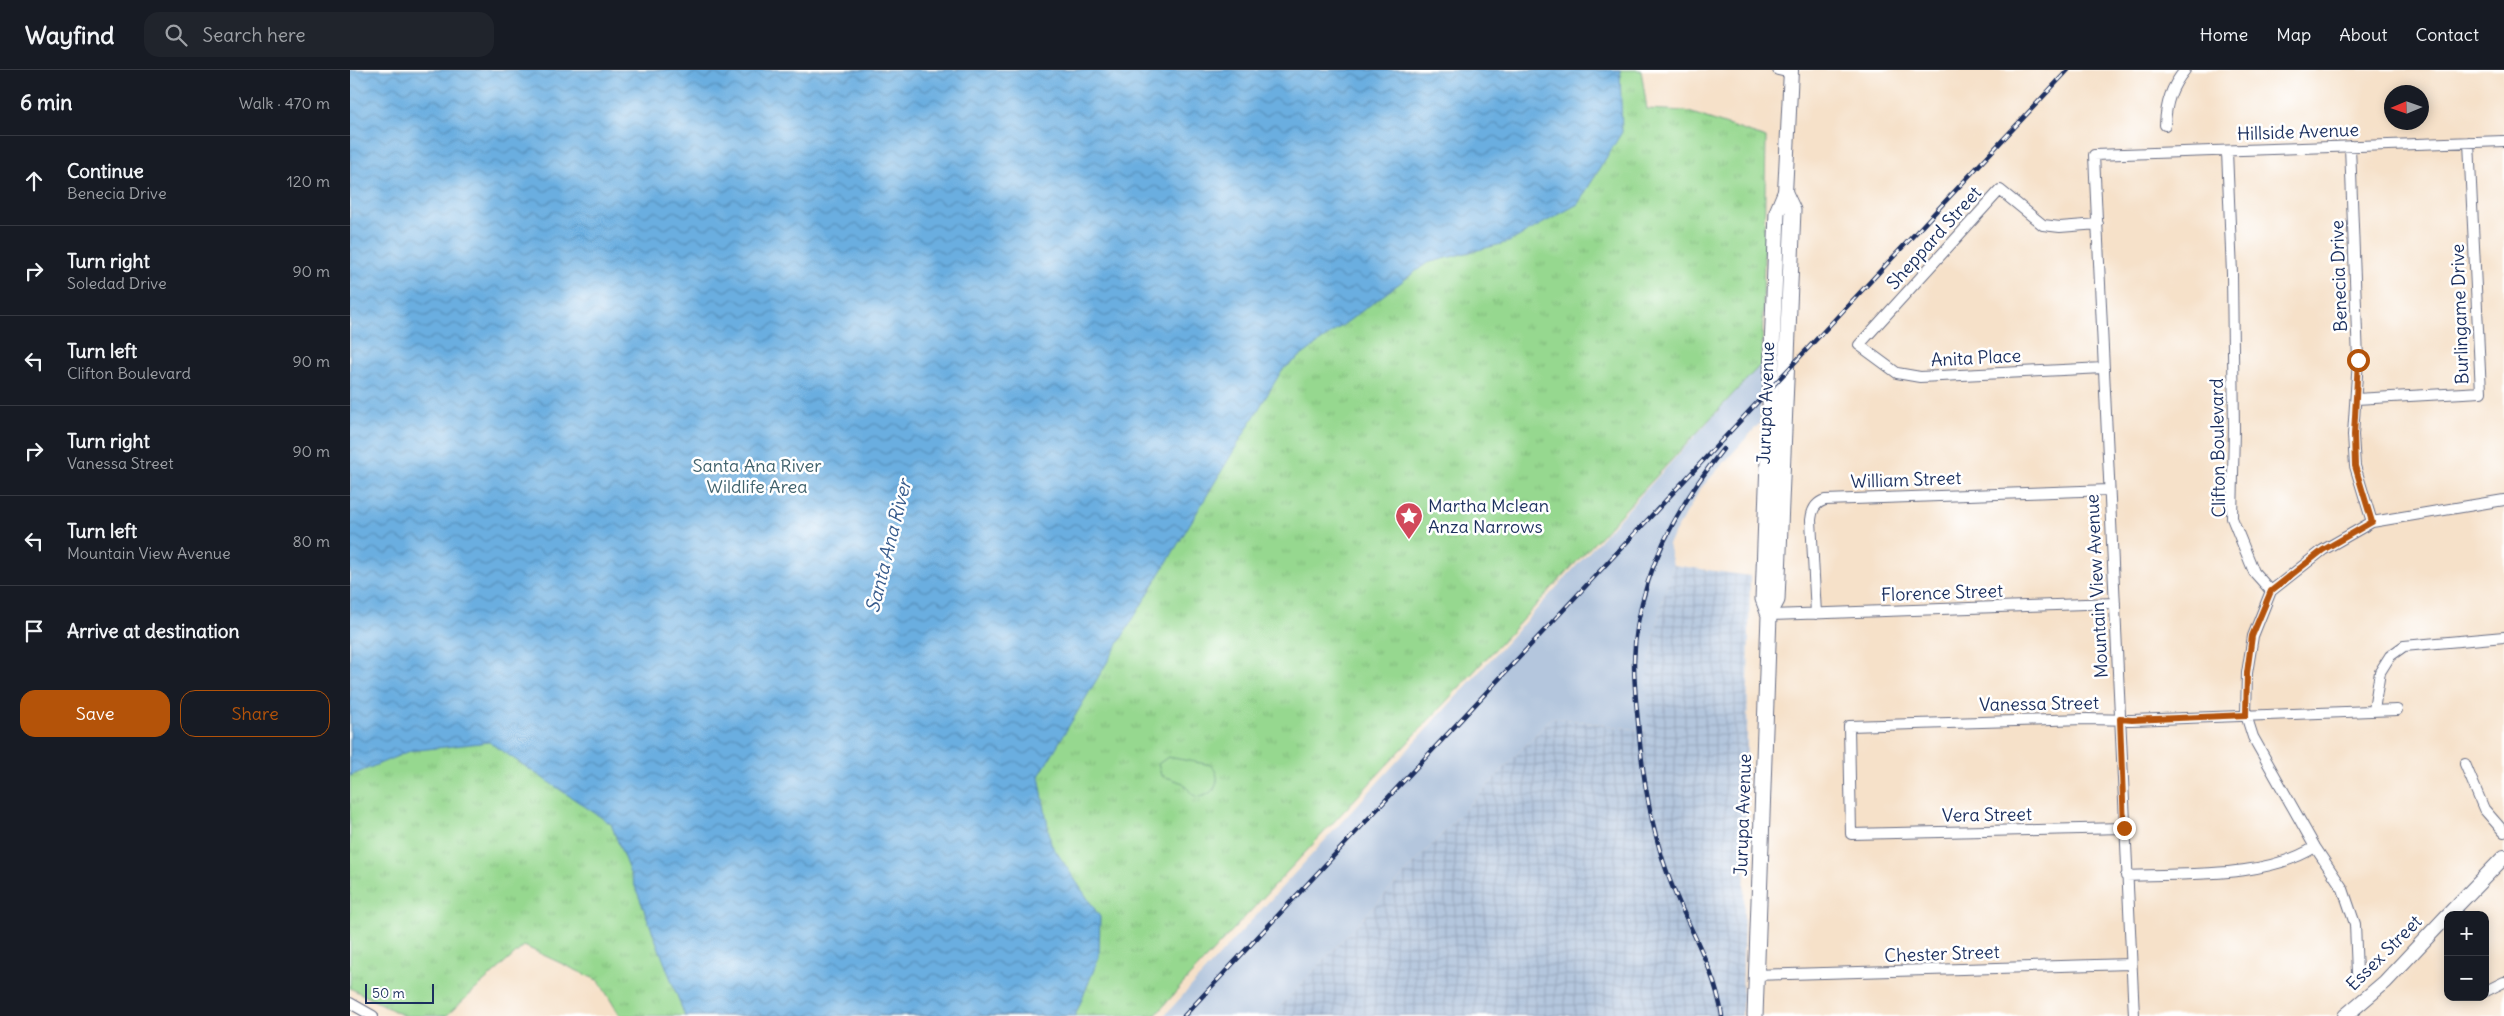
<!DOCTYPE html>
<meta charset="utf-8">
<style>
body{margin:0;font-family:Delius,sans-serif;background:#20242c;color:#f1f3f6}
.controls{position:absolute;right:15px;bottom:15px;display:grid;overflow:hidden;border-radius:10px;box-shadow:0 2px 12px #0003}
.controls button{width:45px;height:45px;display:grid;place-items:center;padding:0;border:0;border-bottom:1px solid #363941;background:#171b24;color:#f1f3f6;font:25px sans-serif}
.compass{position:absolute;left:2034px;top:15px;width:45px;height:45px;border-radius:50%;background:#171b24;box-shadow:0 2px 12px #0003;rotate:268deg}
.scale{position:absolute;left:15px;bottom:12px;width:69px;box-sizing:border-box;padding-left:5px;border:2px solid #1b2f5e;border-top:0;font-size:14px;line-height:18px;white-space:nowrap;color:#1b2f5e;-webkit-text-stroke:4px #fff;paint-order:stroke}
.stop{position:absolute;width:15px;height:15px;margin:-11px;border:4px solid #b45309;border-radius:50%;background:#fff}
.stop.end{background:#b45309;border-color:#fff;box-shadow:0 1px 5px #0008}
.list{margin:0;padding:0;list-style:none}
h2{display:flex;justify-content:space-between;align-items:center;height:65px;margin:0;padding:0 20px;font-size:21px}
h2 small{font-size:16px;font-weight:400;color:#9ea1a6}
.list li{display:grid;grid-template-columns:32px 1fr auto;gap:15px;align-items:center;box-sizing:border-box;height:90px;padding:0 20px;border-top:1px solid #363941}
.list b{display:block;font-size:19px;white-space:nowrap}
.list p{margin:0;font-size:16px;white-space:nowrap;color:#9ea1a6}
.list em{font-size:16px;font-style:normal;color:#9ea1a6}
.actions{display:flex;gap:10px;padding:15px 20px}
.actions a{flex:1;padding:11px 0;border:1px solid #b45309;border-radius:15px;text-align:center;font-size:18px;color:#b45309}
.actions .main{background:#b45309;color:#fff}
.icon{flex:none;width:28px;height:28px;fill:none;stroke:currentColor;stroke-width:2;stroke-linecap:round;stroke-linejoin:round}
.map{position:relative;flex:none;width:2154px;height:946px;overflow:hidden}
header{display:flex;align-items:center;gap:30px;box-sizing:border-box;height:70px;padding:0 25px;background:#171b24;border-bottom:1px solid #363941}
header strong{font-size:24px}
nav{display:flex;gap:28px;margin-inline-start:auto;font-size:18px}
.search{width:350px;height:45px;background:#20242c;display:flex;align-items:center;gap:12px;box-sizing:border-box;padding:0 18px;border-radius:15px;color:#9ea1a6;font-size:19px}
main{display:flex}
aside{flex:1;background:#171b24}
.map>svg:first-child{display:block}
.industrial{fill:url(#industrial-grid)}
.railway{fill:#b4c6dd}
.grass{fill:url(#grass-tufts);stroke:#588476}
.pitch{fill:#96d88f;stroke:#588476}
.water{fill:url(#water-waves);stroke:#426e9f}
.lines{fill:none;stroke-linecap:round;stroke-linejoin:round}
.street-casing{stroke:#686d83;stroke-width:12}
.secondary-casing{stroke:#686d83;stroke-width:16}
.primary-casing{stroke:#686d83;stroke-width:17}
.street{stroke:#fff;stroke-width:10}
.secondary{stroke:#fff;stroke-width:14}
.primary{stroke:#fff;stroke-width:15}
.rail-casing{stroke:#1b2f5e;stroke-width:4.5}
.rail{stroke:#fff;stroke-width:2.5;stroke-dasharray:8;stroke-linecap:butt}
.route{stroke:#b45309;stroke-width:6}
.labels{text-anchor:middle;stroke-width:5;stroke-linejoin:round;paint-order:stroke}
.street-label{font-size:18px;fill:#1b2f5e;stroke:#fff}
.park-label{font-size:18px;fill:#40626d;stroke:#fff}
.poi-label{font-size:18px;fill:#1b2f5e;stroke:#fff;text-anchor:start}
.water-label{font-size:19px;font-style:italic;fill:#375b8c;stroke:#fff}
</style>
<header>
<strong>Wayfind</strong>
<div class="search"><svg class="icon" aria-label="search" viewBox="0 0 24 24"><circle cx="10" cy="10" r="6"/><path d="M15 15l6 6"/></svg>Search here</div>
<nav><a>Home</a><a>Map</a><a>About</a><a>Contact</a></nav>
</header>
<main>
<aside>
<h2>6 min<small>Walk · 470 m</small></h2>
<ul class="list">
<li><svg class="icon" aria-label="ahead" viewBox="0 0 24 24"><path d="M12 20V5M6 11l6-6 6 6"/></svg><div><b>Continue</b><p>Benecia Drive</p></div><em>120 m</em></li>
<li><svg class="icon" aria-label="right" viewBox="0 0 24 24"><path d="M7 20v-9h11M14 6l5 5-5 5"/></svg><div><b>Turn right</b><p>Soledad Drive</p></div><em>90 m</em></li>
<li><svg class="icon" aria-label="left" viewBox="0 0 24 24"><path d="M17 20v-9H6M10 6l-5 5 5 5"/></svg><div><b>Turn left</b><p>Clifton Boulevard</p></div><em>90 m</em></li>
<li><svg class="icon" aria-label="right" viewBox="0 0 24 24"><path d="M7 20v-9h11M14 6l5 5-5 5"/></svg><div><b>Turn right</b><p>Vanessa Street</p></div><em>90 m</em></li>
<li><svg class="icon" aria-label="left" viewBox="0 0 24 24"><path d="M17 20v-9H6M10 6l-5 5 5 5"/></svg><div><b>Turn left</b><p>Mountain View Avenue</p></div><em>80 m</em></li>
<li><svg class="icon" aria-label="arrive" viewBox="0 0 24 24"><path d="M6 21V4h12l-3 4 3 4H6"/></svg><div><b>Arrive at destination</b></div></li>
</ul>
<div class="actions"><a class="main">Save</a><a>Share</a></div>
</aside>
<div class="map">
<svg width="2154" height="946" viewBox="0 0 2154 946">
<defs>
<pattern id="industrial-grid" width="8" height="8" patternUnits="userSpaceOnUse" patternTransform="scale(1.25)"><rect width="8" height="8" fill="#b4c6dd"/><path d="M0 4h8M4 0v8" fill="none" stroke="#9aaac0"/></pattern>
<pattern id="grass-tufts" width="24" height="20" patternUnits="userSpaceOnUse" patternTransform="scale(1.25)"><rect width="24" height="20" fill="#96d88f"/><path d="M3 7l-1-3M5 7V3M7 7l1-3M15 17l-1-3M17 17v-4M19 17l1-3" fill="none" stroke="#81ba7e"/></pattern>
<pattern id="water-waves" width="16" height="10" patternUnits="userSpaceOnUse" patternTransform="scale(1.25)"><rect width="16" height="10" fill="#6aaee0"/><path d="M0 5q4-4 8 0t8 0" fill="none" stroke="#568eb9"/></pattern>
</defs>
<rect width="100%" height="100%" fill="#fff"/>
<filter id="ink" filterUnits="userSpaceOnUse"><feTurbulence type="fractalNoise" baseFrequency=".02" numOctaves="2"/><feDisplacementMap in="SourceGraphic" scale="10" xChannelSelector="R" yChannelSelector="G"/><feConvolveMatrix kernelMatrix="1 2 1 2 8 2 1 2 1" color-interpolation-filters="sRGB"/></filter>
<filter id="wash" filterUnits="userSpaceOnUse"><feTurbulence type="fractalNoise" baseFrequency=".0096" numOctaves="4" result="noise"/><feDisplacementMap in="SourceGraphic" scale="20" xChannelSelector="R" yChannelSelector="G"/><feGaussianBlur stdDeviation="1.12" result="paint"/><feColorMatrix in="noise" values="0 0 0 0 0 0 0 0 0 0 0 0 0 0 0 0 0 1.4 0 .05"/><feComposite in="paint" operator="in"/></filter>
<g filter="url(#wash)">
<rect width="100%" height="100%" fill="#f6e1c9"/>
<!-- industrial -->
<path class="industrial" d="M 1323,495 L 1400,506 L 1392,946 L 921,946 L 1202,647 L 1296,661 L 1298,602 L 1310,539 Z"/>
<!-- railway -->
<path class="railway" d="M 1412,293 L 1410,353 L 1351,418 L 1318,474 L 1323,495 L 1310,539 L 1298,602 L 1297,661 L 1202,647 L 921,946 L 814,946 Z"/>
<!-- grass -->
<path class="grass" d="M 0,0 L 1291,0 L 1297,39 L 1336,41 L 1416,68 L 1412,293 L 839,907 L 805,946 L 270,946 L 249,911 L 174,876 L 96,946 L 54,946 L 0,918 Z"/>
<!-- pitch -->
<path class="pitch" d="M 818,687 L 861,695 C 874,709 865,726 847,727 L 842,724 L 833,713 L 811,705 L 808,694 Z"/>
<!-- water -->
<path class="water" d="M 0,0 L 1270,0 L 1272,62 L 1228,134 L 1159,172 L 1077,193 L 932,300 L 689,706 L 701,774 L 750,847 L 749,887 L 725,946 L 335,946 L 261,754 L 139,672 L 60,681 L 0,706 Z"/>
</g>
<g filter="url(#ink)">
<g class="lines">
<!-- street casing -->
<g class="street-casing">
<path id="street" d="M 1428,0 L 1441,3
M 1815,55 C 1816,33 1821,17 1835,0
M 2000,76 L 2008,290 L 2003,365 L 2005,396 L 2022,452
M 1877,81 L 1882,204 L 1884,359 L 1882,448 L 1904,502 L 1921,521 L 1903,566 L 1897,603 L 1896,645 L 1903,667 L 1965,777 L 1993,819 L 2005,854 L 2007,903
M 1748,154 L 1710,157 L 1693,155 L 1650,120 L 1509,275 L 1547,303 L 1570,307 L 1754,298
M 2006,329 L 2131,322 L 2119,72
M 1921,521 L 1973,480 L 2022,452 L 2154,430
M 1466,544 L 1461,450 C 1462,440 1465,433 1475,430 L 1759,420
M 1419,545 L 1765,533
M 2024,640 L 2030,602 L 2040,586 L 2054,576 L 2154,567
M 2115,694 L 2134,739 L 2154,762
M 1774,758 L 1501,764 L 1499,656 L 1736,649 L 1782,650 L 2047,640
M 1776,806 C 1834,803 1915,809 1965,777
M 1405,905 L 1780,894
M 2136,921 L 2154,912
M 0,933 L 23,946
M 1784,946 L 1744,85 L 2154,71"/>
</g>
<!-- secondary casing -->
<g class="secondary-casing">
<path id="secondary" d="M 1435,123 L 1441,0
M 2098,845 L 2154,787
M 1995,946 L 2035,912 L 2098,845"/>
</g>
<!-- primary casing -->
<g class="primary-casing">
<path id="primary" d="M 1419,545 L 1413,529 L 1427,142 L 1435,123
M 1405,946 L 1419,545 L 1427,530 L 1443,140 L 1435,123"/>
</g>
<!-- street -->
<use href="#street" class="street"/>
<!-- secondary -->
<use href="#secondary" class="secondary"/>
<!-- primary -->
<use href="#primary" class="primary"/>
<!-- rail casing -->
<g class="rail-casing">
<path id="rail" d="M 834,946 L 1718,0
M 1372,946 C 1365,896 1334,851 1318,805 C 1300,755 1292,704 1288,652 C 1286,632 1284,612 1284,592 C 1286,511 1324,440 1373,379"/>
</g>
<!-- rail -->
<use href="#rail" class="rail"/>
</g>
</g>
<g class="lines" filter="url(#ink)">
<!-- route -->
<path class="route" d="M 1774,758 L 1770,649 L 1782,650 L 1896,645 L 1897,603 L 1902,566 L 1921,521 L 1973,480 L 2022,452 L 2005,396 L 2004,365 L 2008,290"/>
</g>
<!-- icons -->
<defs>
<g id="sight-pin" transform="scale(1.4375)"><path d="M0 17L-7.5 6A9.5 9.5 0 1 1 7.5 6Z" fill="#d1495b" stroke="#fff"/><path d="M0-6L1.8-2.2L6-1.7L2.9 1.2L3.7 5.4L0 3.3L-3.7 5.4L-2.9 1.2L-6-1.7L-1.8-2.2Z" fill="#fff"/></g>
</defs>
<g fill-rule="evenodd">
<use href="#sight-pin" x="1059" y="446"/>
</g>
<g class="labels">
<!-- street labels -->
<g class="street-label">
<text transform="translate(1948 62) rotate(-2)" y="6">Hillside Avenue</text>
<text transform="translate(1584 168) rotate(-48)" y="6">Sheppard Street</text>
<text transform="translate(1989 206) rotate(-92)" y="6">Benecia Drive</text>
<text transform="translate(2110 244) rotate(-92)" y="6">Burlingame Drive</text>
<text transform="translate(1626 288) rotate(-3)" y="6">Anita Place</text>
<text transform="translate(1416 333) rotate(-88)" y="6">Jurupa Avenue</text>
<text transform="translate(1868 378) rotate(-91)" y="6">Clifton Boulevard</text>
<text transform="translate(1556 410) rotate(-2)" y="6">William Street</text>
<text transform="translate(1747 516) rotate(-93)" y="6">Mountain View Avenue</text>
<text transform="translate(1592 523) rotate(-2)" y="6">Florence Street</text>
<text transform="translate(1689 634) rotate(-1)" y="6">Vanessa Street</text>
<text transform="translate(1393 745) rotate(-88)" y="6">Jurupa Avenue</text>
<text transform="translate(1637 745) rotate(-1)" y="6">Vera Street</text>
<text transform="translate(2034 883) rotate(-45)" y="6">Essex Street</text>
<text transform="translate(1592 884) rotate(-2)" y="6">Chester Street</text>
</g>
<!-- park labels -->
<g class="park-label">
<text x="407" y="402">Santa Ana River<tspan x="407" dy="21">Wildlife Area</tspan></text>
</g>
<!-- poi labels -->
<g class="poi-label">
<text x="1078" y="442">Martha Mclean<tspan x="1078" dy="21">Anza Narrows</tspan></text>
</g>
<!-- water labels -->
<g class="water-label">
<text transform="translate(538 476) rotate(-76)" y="7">Santa Ana River</text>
</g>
</g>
</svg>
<div class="controls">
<button>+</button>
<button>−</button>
</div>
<svg class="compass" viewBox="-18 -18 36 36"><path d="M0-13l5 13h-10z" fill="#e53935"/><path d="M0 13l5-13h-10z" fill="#9ea1a6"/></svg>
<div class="scale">50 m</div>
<div class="stop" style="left:2008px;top:290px"></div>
<div class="stop end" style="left:1774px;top:758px"></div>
</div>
</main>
